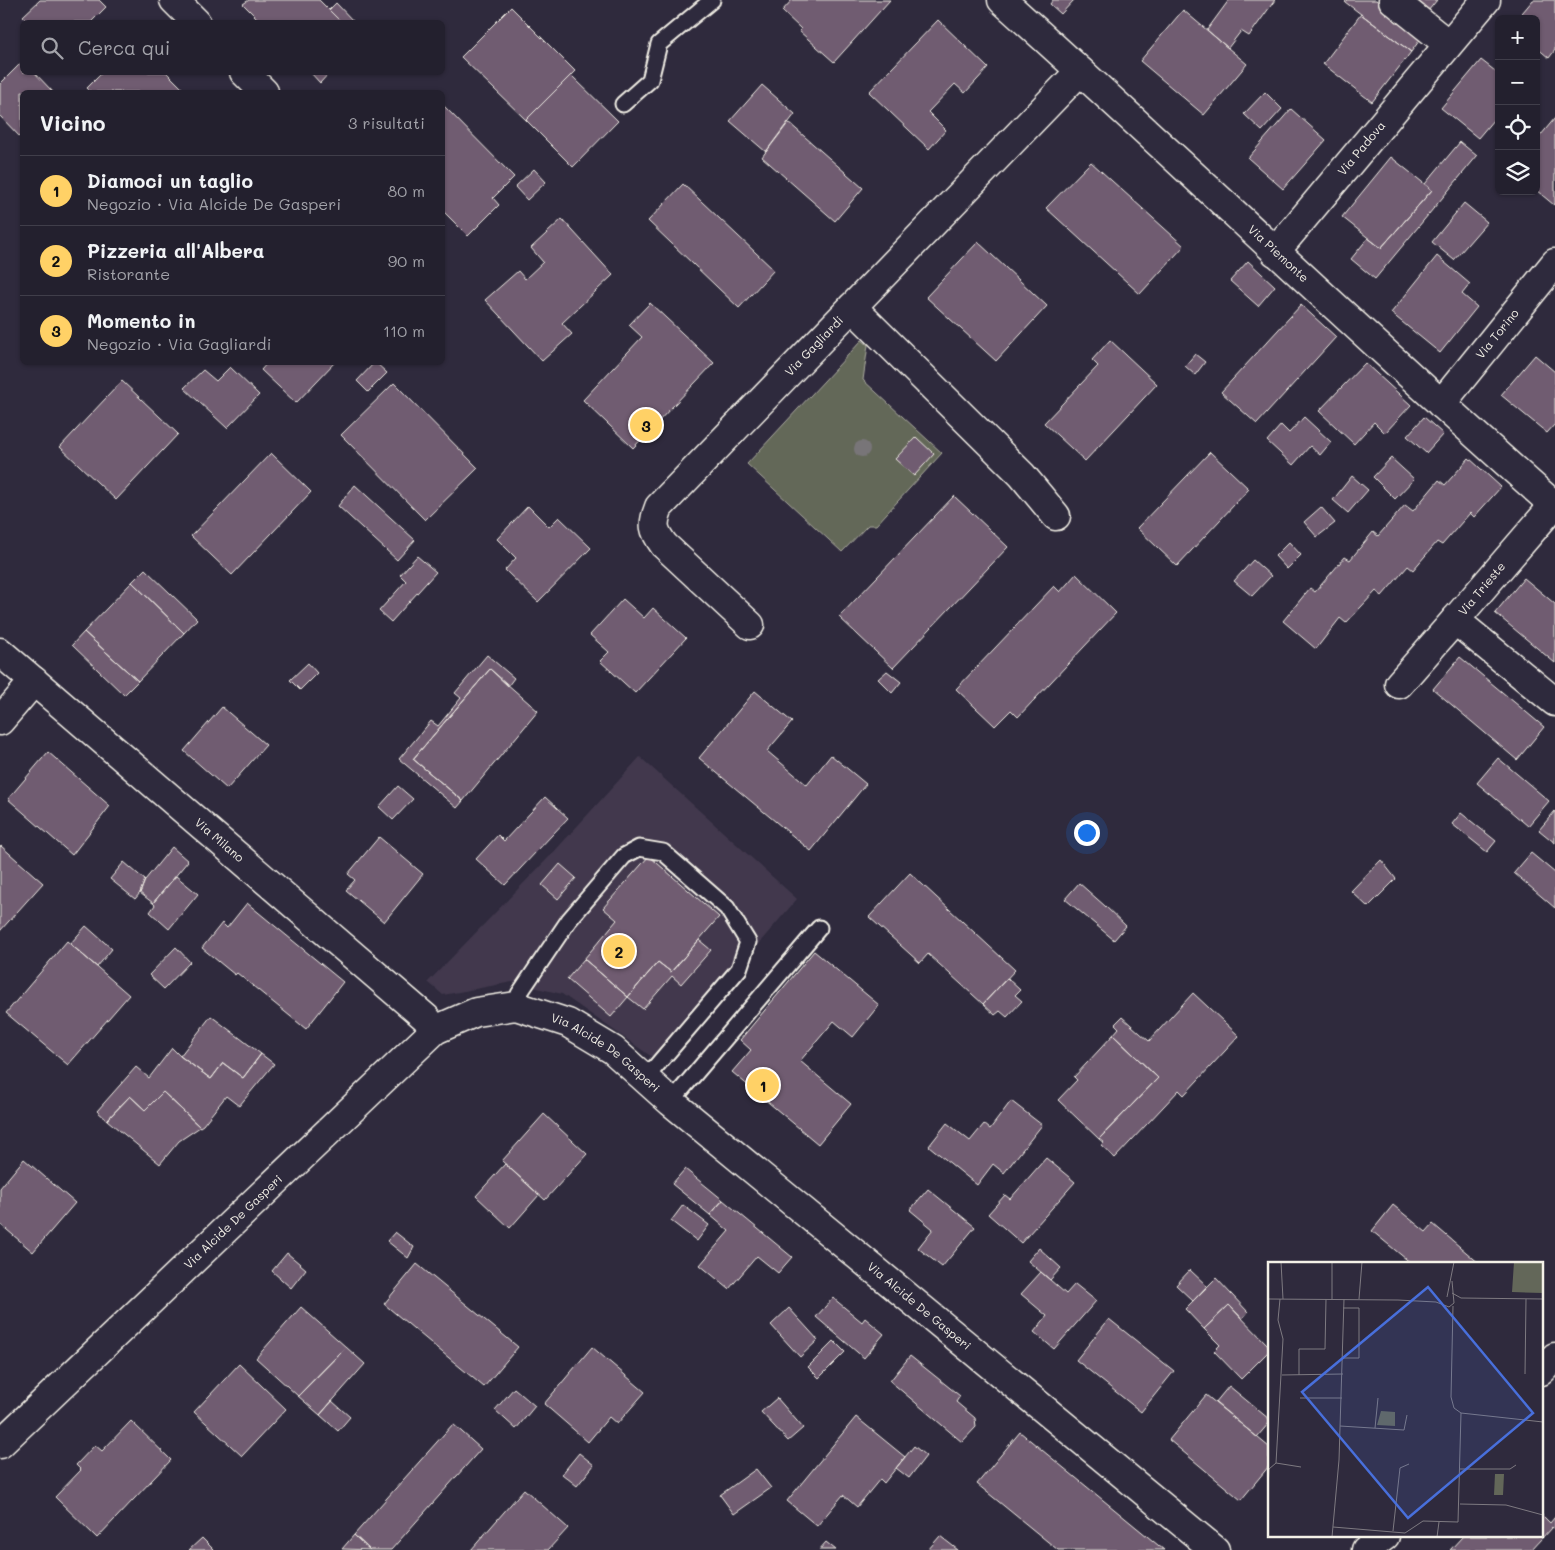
<!DOCTYPE html>
<html lang="it">
<meta charset="utf-8">
<style>
body{margin:0;font-family:Mali,sans-serif;background:#2f2d3a;color:#f1f3f6}
.controls{position:absolute;right:15px;top:15px;display:grid;overflow:hidden;border-radius:8px;box-shadow:0 1px 4px #0004}
.controls button{width:45px;height:45px;display:grid;place-items:center;padding:0;border:0;border-bottom:1px solid #403e4a;background:#23202e;color:#f1f3f6;font:25px sans-serif}
.you{position:absolute;left:1086px;top:832px;width:18px;height:18px;margin:-12px;border:4px solid #fff;border-radius:50%;background:#1a73e8;box-shadow:0 0 0 8px #1a73e833}
.badge{display:grid;place-items:center;width:32px;height:32px;border-radius:50%;background:#ffd166;color:#111;font-size:16px;font-weight:700}
.pin{position:absolute;translate:-50% -50%;border:2px solid #fff;box-shadow:0 1px 5px #0006}
.list{margin:0;padding:0;list-style:none}
h2{display:flex;justify-content:space-between;align-items:center;height:65px;margin:0;padding:0 20px;font-size:21px}
h2 small{font-size:16px;font-weight:400;color:#a3a3aa}
.list li{display:grid;grid-template-columns:32px 1fr auto;gap:15px;align-items:center;box-sizing:border-box;height:70px;padding:0 20px;border-top:1px solid #403e4a}
.list b{display:block;font-size:19px;white-space:nowrap}
.list p{margin:0;font-size:16px;white-space:nowrap;color:#a3a3aa}
.list em{font-size:16px;font-style:normal;color:#a3a3aa}
.icon{flex:none;width:28px;height:28px;fill:none;stroke:currentColor;stroke-width:2;stroke-linecap:round;stroke-linejoin:round}
.map{position:relative;flex:none;width:1555px;height:1550px;overflow:hidden}
.search{position:absolute;background:#23202e;box-shadow:0 1px 4px #0004;left:20px;top:20px;width:425px;height:55px;display:flex;align-items:center;gap:12px;box-sizing:border-box;padding:0 18px;border-radius:8px;color:#a3a3aa;font-size:19px}
.panel{position:absolute;background:#23202e;box-shadow:0 1px 4px #0004;left:20px;top:90px;width:425px;height:275px;border-radius:8px}
.map>svg:first-child{display:block}
.built{fill:#42394d}
.green{fill:#636759;stroke:#acaca0}
.building{fill:#705b71;stroke:#f4f1e8}
.lines{fill:none;stroke-linecap:round;stroke-linejoin:round}
.service-casing{stroke:#f4f1e8;stroke-width:19}
.minor-casing{stroke:#f4f1e8;stroke-width:31}
.tertiary-casing{stroke:#f4f1e8;stroke-width:31}
.service{stroke:#2f2a3d;stroke-width:15}
.minor{stroke:#2f2a3d;stroke-width:28}
.tertiary{stroke:#2f2a3d;stroke-width:28}
.tree{fill:#787578}
.labels{text-anchor:middle;stroke-width:4;stroke-linejoin:round;paint-order:stroke}
.street-label{font-size:12px;fill:#f4f1e8;stroke:#2f2a3d}
.inset-road{fill:none;stroke:#7e7a81;stroke-width:1}
.view{fill:#486fdb;fill-opacity:0.15;stroke:#486fdb;stroke-width:2.5}
.inset-edge{fill:none;stroke:#f4f1e8;stroke-width:2.5}
</style>
<div class="map">
<svg width="1555" height="1550" viewBox="0 0 1555 1550">
<rect width="100%" height="100%" fill="#2f2a3d"/>
<filter id="ink" filterUnits="userSpaceOnUse"><feTurbulence type="fractalNoise" baseFrequency=".02" numOctaves="2"/><feDisplacementMap in="SourceGraphic" scale="10" xChannelSelector="R" yChannelSelector="G"/><feConvolveMatrix kernelMatrix="1 2 1 2 8 2 1 2 1" color-interpolation-filters="sRGB"/></filter>
<g filter="url(#ink)">
<!-- built -->
<path class="built" d="M 640,757 L 797,899 L 753,950 L 665,1066 L 562,994 L 512,982 L 443,995 L 428,982 L 552,854 Z"/>
<!-- green -->
<path class="green" d="M 862,340 L 868,345 L 863,380 L 942,453 L 876,525 L 868,525 L 842,552 L 747,464 Z"/>
<!-- building -->
<path class="building" d="M 40,0 L 99,0 L 106,7 L 91,22 L 29,22 L 23,16 Z
M 249,0 L 319,0 L 341,22 L 261,22 L 243,4 Z
M 792,0 L 890,0 L 834,62 L 799,31 L 801,29 L 782,11 Z
M 1053,0 L 1074,0 L 1061,14 L 1050,4 Z
M 1229,0 L 1275,0 L 1249,36 L 1241,31 L 1228,48 L 1207,30 Z
M 1347,0 L 1376,0 L 1422,37 L 1411,52 L 1345,2 Z
M 1415,0 L 1437,0 L 1428,11 Z
M 1533,0 L 1555,0 L 1555,50 L 1549,58 L 1536,47 L 1536,19 L 1517,19 Z
M 336,3 L 354,22 L 341,22 L 329,10 Z
M 511,7 L 575,71 L 526,120 L 461,57 Z
M 1183,10 L 1247,64 L 1204,115 L 1140,61 Z
M 1361,14 L 1411,52 L 1372,102 L 1323,64 Z
M 938,20 L 988,68 L 965,93 L 955,84 L 928,112 L 946,130 L 929,149 L 869,92 Z
M 1481,60 L 1499,74 L 1499,113 L 1478,138 L 1441,108 Z
M 22,62 L 22,72 L 34,72 L 53,92 L 22,92 L 22,139 L 0,116 L 0,84 Z
M 103,72 L 166,72 L 186,92 L 91,92 L 87,88 Z
M 310,72 L 330,72 L 320,83 Z
M 571,75 L 618,121 L 573,167 L 526,120 Z
M 762,85 L 795,114 L 766,152 L 730,121 Z
M 1265,92 L 1282,109 L 1262,131 L 1244,114 Z
M 442,104 L 514,177 L 493,198 L 499,205 L 468,236 L 442,210 L 442,203 L 444,201 L 442,200 Z
M 1291,109 L 1326,140 L 1283,189 L 1248,158 Z
M 1555,118 L 1555,203 L 1554,205 L 1536,190 L 1536,141 Z
M 788,122 L 863,188 L 835,221 L 762,157 Z
M 1460,142 L 1477,156 L 1375,279 L 1351,259 L 1368,238 L 1381,248 L 1432,190 L 1425,184 Z
M 1391,157 L 1432,190 L 1381,248 L 1342,217 Z
M 1091,162 L 1184,246 L 1140,294 L 1046,208 Z
M 534,169 L 546,182 L 527,200 L 515,187 Z
M 683,184 L 774,270 L 739,308 L 648,221 Z
M 1464,203 L 1487,222 L 1454,260 L 1432,242 Z
M 562,219 L 613,275 L 562,323 L 572,334 L 542,361 L 485,300 L 518,271 L 525,279 L 543,262 L 531,248 Z
M 978,242 L 1047,306 L 996,361 L 926,297 Z
M 1437,256 L 1470,284 L 1462,294 L 1477,307 L 1440,353 L 1391,313 Z
M 1248,261 L 1275,286 L 1258,306 L 1230,281 Z
M 650,303 L 714,363 L 633,448 L 583,400 L 642,337 L 629,325 Z
M 1301,305 L 1336,337 L 1257,424 L 1221,392 Z
M 1110,340 L 1157,384 L 1085,461 L 1044,423 L 1098,366 L 1092,360 Z
M 1195,354 L 1205,362 L 1195,375 L 1185,366 Z
M 1535,355 L 1555,372 L 1555,424 L 1547,433 L 1501,395 Z
M 268,362 L 335,362 L 296,403 L 261,370 Z
M 375,362 L 387,373 L 368,392 L 357,381 Z
M 1365,363 L 1411,405 L 1385,433 L 1374,422 L 1354,444 L 1319,411 Z
M 230,367 L 259,395 L 227,428 L 184,388 L 203,370 L 216,381 Z
M 122,381 L 178,434 L 116,500 L 60,447 Z
M 394,383 L 478,468 L 425,520 L 341,435 Z
M 1304,417 L 1331,442 L 1320,455 L 1310,446 L 1293,465 L 1267,441 L 1281,425 L 1289,433 Z
M 1424,417 L 1443,434 L 1426,453 L 1407,436 Z
M 916,437 L 934,454 L 914,476 L 895,459 Z
M 1210,452 L 1249,489 L 1177,566 L 1137,528 Z
M 271,453 L 311,492 L 232,575 L 191,536 Z
M 1391,458 L 1414,479 L 1395,499 L 1373,477 Z
M 1469,458 L 1501,487 L 1474,517 L 1470,513 L 1442,545 L 1437,542 L 1413,570 L 1408,566 L 1382,596 L 1376,591 L 1346,623 L 1340,618 L 1316,649 L 1283,621 L 1310,588 L 1315,592 L 1345,557 L 1350,560 L 1373,532 L 1378,536 L 1405,505 L 1413,511 L 1439,480 L 1445,485 Z
M 1352,476 L 1368,490 L 1348,513 L 1333,500 Z
M 355,485 L 415,540 L 397,560 L 338,506 Z
M 954,496 L 1008,547 L 893,668 L 839,617 Z
M 528,506 L 549,527 L 559,517 L 591,548 L 538,602 L 505,570 L 516,558 L 497,539 Z
M 1321,507 L 1335,523 L 1317,537 L 1304,522 Z
M 1289,542 L 1301,555 L 1287,569 L 1275,556 Z
M 417,556 L 436,572 L 391,622 L 379,611 L 406,581 L 400,575 Z
M 1253,560 L 1271,576 L 1252,596 L 1234,581 Z
M 145,569 L 197,619 L 184,633 L 132,582 Z
M 1076,574 L 1116,613 L 1018,717 L 1011,710 L 995,726 L 956,689 L 1054,586 L 1060,592 Z
M 1524,578 L 1555,604 L 1555,663 L 1495,613 Z
M 132,582 L 184,633 L 138,681 L 84,632 Z
M 623,599 L 644,618 L 653,608 L 686,638 L 635,693 L 600,661 L 609,652 L 590,635 Z
M 84,632 L 138,681 L 124,695 L 72,645 Z
M 487,655 L 514,678 L 508,686 L 490,669 L 413,759 L 463,801 L 457,808 L 399,759 L 431,721 L 438,726 L 461,698 L 455,693 Z
M 1460,657 L 1544,727 L 1517,760 L 1433,689 Z
M 308,663 L 317,673 L 300,690 L 290,680 Z
M 490,669 L 538,711 L 463,801 L 413,759 Z
M 887,671 L 901,682 L 892,693 L 878,679 Z
M 755,691 L 792,722 L 767,751 L 807,785 L 831,755 L 866,784 L 811,851 L 699,758 Z
M 222,707 L 266,745 L 227,789 L 184,751 Z
M 48,752 L 110,806 L 72,855 L 8,799 Z
M 1498,758 L 1549,801 L 1528,826 L 1477,783 Z
M 398,786 L 413,799 L 393,820 L 379,807 Z
M 545,797 L 568,818 L 505,885 L 476,859 L 498,835 L 504,841 Z
M 1555,811 L 1555,843 L 1539,830 Z
M 1461,813 L 1496,841 L 1487,852 L 1452,824 Z
M 379,837 L 423,874 L 384,922 L 346,890 L 355,880 L 348,874 Z
M 1,846 L 43,883 L 0,931 L 0,847 Z
M 172,847 L 188,861 L 153,903 L 140,893 L 145,880 Z
M 1531,853 L 1555,873 L 1555,908 L 1514,873 Z
M 649,856 L 719,917 L 671,972 L 658,962 L 628,997 L 584,959 L 617,920 L 603,908 Z
M 1381,860 L 1396,879 L 1368,907 L 1351,891 Z
M 124,862 L 145,880 L 140,893 L 135,899 L 110,879 Z
M 560,864 L 576,878 L 558,899 L 542,885 Z
M 910,873 L 1015,970 L 983,1004 L 928,954 L 920,963 L 869,917 Z
M 176,876 L 198,894 L 169,929 L 150,912 L 155,905 L 153,903 Z
M 1079,883 L 1105,906 L 1126,926 L 1114,940 L 1065,899 Z
M 247,903 L 343,982 L 306,1029 L 237,973 L 235,975 L 202,948 L 222,923 L 227,928 Z
M 86,926 L 112,949 L 97,967 L 70,944 Z
M 699,940 L 711,950 L 681,984 L 672,976 L 643,1009 L 628,997 L 658,962 L 671,972 Z
M 67,941 L 129,995 L 68,1065 L 6,1013 Z
M 176,947 L 190,962 L 164,989 L 149,975 Z
M 814,951 L 879,1005 L 853,1037 L 834,1021 L 800,1061 L 851,1104 L 818,1144 L 732,1072 L 751,1050 L 740,1040 Z
M 584,959 L 628,997 L 611,1017 L 567,979 Z
M 1007,978 L 1020,990 L 1015,995 L 1022,1001 L 1007,1017 L 1000,1011 L 995,1015 L 983,1004 Z
M 1193,993 L 1239,1036 L 1184,1095 L 1179,1090 L 1115,1158 L 1101,1145 L 1104,1143 L 1099,1139 L 1158,1078 L 1113,1035 L 1119,1028 L 1115,1024 L 1122,1017 L 1149,1041 Z
M 211,1016 L 261,1054 L 243,1078 L 223,1063 L 211,1079 L 180,1056 Z
M 1113,1035 L 1158,1078 L 1099,1139 L 1058,1100 L 1077,1080 L 1074,1077 Z
M 172,1048 L 180,1056 L 211,1079 L 223,1063 L 243,1078 L 261,1054 L 274,1064 L 239,1106 L 226,1096 L 203,1125 L 200,1127 L 163,1092 L 145,1110 L 130,1096 L 107,1120 L 97,1111 L 136,1067 L 149,1078 Z
M 163,1092 L 200,1127 L 179,1141 L 160,1164 L 107,1120 L 130,1096 L 145,1110 Z
M 1011,1101 L 1042,1125 L 1004,1173 L 993,1164 L 977,1185 L 929,1146 L 947,1123 L 970,1141 L 984,1124 L 990,1129 Z
M 544,1114 L 587,1154 L 545,1200 L 502,1161 Z
M 1046,1158 L 1075,1182 L 1021,1243 L 988,1214 L 1005,1195 L 1010,1199 Z
M 24,1159 L 75,1203 L 33,1252 L 0,1224 L 0,1188 Z
M 505,1164 L 539,1195 L 510,1228 L 476,1196 Z
M 685,1169 L 723,1200 L 710,1215 L 672,1184 Z
M 928,1189 L 975,1227 L 942,1267 L 918,1248 L 933,1229 L 910,1210 Z
M 723,1200 L 792,1257 L 778,1273 L 757,1256 L 729,1289 L 700,1265 L 729,1231 L 710,1215 Z
M 683,1205 L 709,1225 L 697,1241 L 671,1221 Z
M 1393,1205 L 1426,1232 L 1433,1224 L 1480,1264 L 1412,1264 L 1372,1231 Z
M 395,1232 L 414,1247 L 408,1258 L 387,1241 Z
M 1039,1248 L 1061,1268 L 1050,1280 L 1028,1261 Z
M 287,1253 L 306,1269 L 291,1288 L 272,1271 Z
M 417,1264 L 518,1347 L 484,1387 L 384,1304 Z
M 1190,1270 L 1207,1286 L 1193,1301 L 1176,1285 Z
M 1041,1272 L 1066,1294 L 1075,1284 L 1096,1301 L 1054,1349 L 1034,1332 L 1047,1316 L 1021,1294 Z
M 1216,1278 L 1248,1312 L 1242,1319 L 1229,1305 L 1204,1329 L 1185,1309 Z
M 833,1298 L 862,1322 L 865,1318 L 884,1334 L 864,1358 L 816,1317 Z
M 1229,1305 L 1269,1346 L 1269,1351 L 1241,1379 L 1214,1351 L 1220,1345 L 1204,1329 Z
M 301,1307 L 346,1347 L 298,1396 L 256,1358 Z
M 789,1308 L 818,1340 L 800,1357 L 771,1325 Z
M 1109,1319 L 1174,1371 L 1141,1412 L 1076,1360 Z
M 834,1341 L 845,1352 L 819,1378 L 808,1367 Z
M 346,1347 L 365,1364 L 320,1415 L 298,1396 Z
M 592,1347 L 645,1392 L 617,1424 L 609,1417 L 588,1442 L 544,1404 Z
M 910,1356 L 960,1396 L 956,1402 L 975,1418 L 976,1427 L 962,1442 L 890,1381 Z
M 239,1364 L 286,1409 L 242,1456 L 194,1412 Z
M 1229,1386 L 1269,1419 L 1269,1423 L 1257,1437 L 1215,1403 Z
M 514,1388 L 535,1406 L 516,1429 L 495,1410 Z
M 1206,1395 L 1269,1447 L 1269,1466 L 1241,1500 L 1169,1440 Z
M 777,1398 L 803,1428 L 788,1441 L 761,1412 Z
M 332,1401 L 350,1417 L 338,1431 L 320,1415 Z
M 856,1417 L 905,1457 L 884,1483 L 880,1479 L 857,1507 L 843,1495 L 817,1526 L 787,1501 Z
M 131,1421 L 171,1460 L 97,1538 L 55,1497 L 81,1470 L 76,1465 L 95,1445 L 102,1451 Z
M 453,1424 L 481,1449 L 391,1550 L 370,1550 L 354,1535 Z
M 1020,1432 L 1164,1550 L 1058,1550 L 977,1484 Z
M 914,1446 L 926,1456 L 909,1478 L 896,1468 Z
M 579,1453 L 594,1465 L 577,1486 L 562,1474 Z
M 756,1469 L 771,1488 L 734,1514 L 720,1495 Z
M 524,1489 L 568,1528 L 548,1550 L 471,1550 Z
M 1541,1514 L 1550,1523 L 1555,1517 L 1555,1530 L 1552,1527 L 1531,1550 L 1450,1550 L 1463,1536 L 1541,1536 Z
M 354,1535 L 370,1550 L 342,1549 Z
M 940,1536 L 958,1550 L 928,1550 Z
M 202,1538 L 214,1550 L 189,1550 Z
M 826,1542 L 836,1550 L 819,1550 Z"/>
<g class="lines">
<!-- service casing -->
<g class="service-casing">
<path id="service" d="M 623,104 L 650,80 L 659,44 L 712,0
M 516,1006 L 519,994 L 569,920 L 624,856 L 639,848 L 663,852 L 727,908 L 748,942 L 739,969 L 645,1079
M 671,1102 L 819,928"/>
</g>
<!-- minor casing -->
<g class="minor-casing">
<g id="minor">
<path d="M 174,0 L 196,22"/>
<path id="s1" d="M 1002,0 C 1188,167 1368,341 1555,506"/>
<path d="M 1393,0 L 1448,44"/>
<path d="M 244,72 L 264,92"/>
<path id="s2" d="M 1275,252 L 1486,0"/>
<path d="M 852,307 L 1022,475 L 1056,516"/>
<path id="s3" d="M 1441,404 L 1555,263"/>
<path d="M 1554,505 L 1455,620 L 1555,702"/>
<path id="s4" d="M 750,625 L 664,545 C 653,530 652,525 659,507 L 1080,71"/>
<path id="s5" d="M 0,652 L 426,1018 L 435,1030"/>
<path d="M 1399,684 L 1455,620"/>
<path d="M 0,721 L 34,681"/>
</g>
</g>
<!-- tertiary casing -->
<g class="tertiary-casing">
<g id="tertiary">
<path d="M 1541,1371 L 1555,1357"/>
<path id="s6" d="M 0,1444 L 435,1030 L 476,1012 L 516,1006 L 568,1023 L 613,1050 L 671,1102 L 1215,1550"/>
<path d="M 1366,1550 L 1385,1536"/>
</g>
</g>
<!-- service -->
<use href="#service" class="service"/>
<!-- minor -->
<use href="#minor" class="minor"/>
<!-- tertiary -->
<use href="#tertiary" class="tertiary"/>
</g>
<!-- trees -->
<circle class="tree" cx="862" cy="449" r="8"/>
</g>
<g class="labels">
<!-- street labels -->
<g class="street-label">
<text dy="4" stroke="none"><textPath href="#s2" startOffset="135">Via Padova</textPath></text>
<text dy="4" stroke="none"><textPath href="#s1" startOffset="375">Via Piemonte</textPath></text>
<text dy="4" stroke="none"><textPath href="#s3" startOffset="90">Via Torino</textPath></text>
<text dy="4" stroke="none"><textPath href="#s4" startOffset="382">Via Gagliardi</textPath></text>
<text transform="translate(1482 589) rotate(-50)" y="4">Via Trieste</text>
<text dy="4" stroke="none"><textPath href="#s5" startOffset="289">Via Milano</textPath></text>
<text dy="4" stroke="none"><textPath href="#s6" startOffset="788">Via Alcide De Gasperi</textPath></text>
<text dy="4" stroke="none"><textPath href="#s6" startOffset="322">Via Alcide De Gasperi</textPath></text>
<text dy="4" stroke="none"><textPath href="#s6" startOffset="1192">Via Alcide De Gasperi</textPath></text>
</g>
</g>
<!-- overview -->
<g transform="translate(1268 1262)">
<rect width="275" height="275" fill="#2f2a3d"/>
<path d="M 246,0 L 275,0 L 275,31 L 244,30 ZM 113,149 L 127,150 L 127,164 L 109,163 ZM 227,212 L 236,212 L 235,233 L 226,233 Z" fill="#636759"/>
<path class="inset-road" d="M 13,0 L 15,37M 184,31 L 193,36 L 275,37M 179,35 L 186,0M 0,37 L 130,38 L 168,40 L 181,45 L 186,41 L 184,19M 64,37 L 64,0M 91,37 L 94,0M 185,44 L 183,135 L 186,146 L 193,151 L 275,160M 75,46 L 91,46 L 91,96 L 75,96M 257,112 L 258,37M 14,113 L 75,112M 31,113 L 31,87 L 57,87 L 58,37M 32,136 L 74,136M 72,164 L 136,168 L 139,153M 107,166 L 110,136M 8,201 L 33,205M 192,207 L 242,207 L 248,203M 0,227 L 1,207 L 8,201 L 15,77 L 10,58 L 12,37M 192,242 L 238,243 L 275,253M 65,265 L 137,271 L 155,259 L 190,260 L 193,151M 125,269 L 132,206 L 141,202M 64,275 L 71,198 L 76,37M 169,275 L 171,260"/>
<path class="view" d="M 160,25 L 265,151 L 140,256 L 34,130 Z"/>
<rect width="275" height="275" class="inset-edge"/>
</g>
</svg>
<div class="controls">
<button>+</button>
<button>−</button>
<button><svg class="icon" aria-label="locate" viewBox="0 0 24 24"><circle cx="12" cy="12" r="6"/><path d="M12 2v4M12 18v4M2 12h4M18 12h4"/></svg></button>
<button><svg class="icon" aria-label="layers" viewBox="0 0 24 24"><path d="M12 4l9 5-9 5-9-5zM3 14l9 5 9-5"/></svg></button>
</div>
<div class="you"></div>
<div class="pin badge" style="left:763px;top:1085px">1</div>
<div class="pin badge" style="left:619px;top:951px">2</div>
<div class="pin badge" style="left:646px;top:425px">3</div>
<div class="search"><svg class="icon" aria-label="search" viewBox="0 0 24 24"><circle cx="10" cy="10" r="6"/><path d="M15 15l6 6"/></svg>Cerca qui</div>
<section class="panel">
<h2>Vicino<small>3 risultati</small></h2>
<ul class="list">
<li><span class="badge">1</span><div><b>Diamoci un taglio</b><p>Negozio · Via Alcide De Gasperi</p></div><em>80 m</em></li>
<li><span class="badge">2</span><div><b>Pizzeria all'Albera</b><p>Ristorante</p></div><em>90 m</em></li>
<li><span class="badge">3</span><div><b>Momento in</b><p>Negozio · Via Gagliardi</p></div><em>110 m</em></li>
</ul>
</section>
</div>
